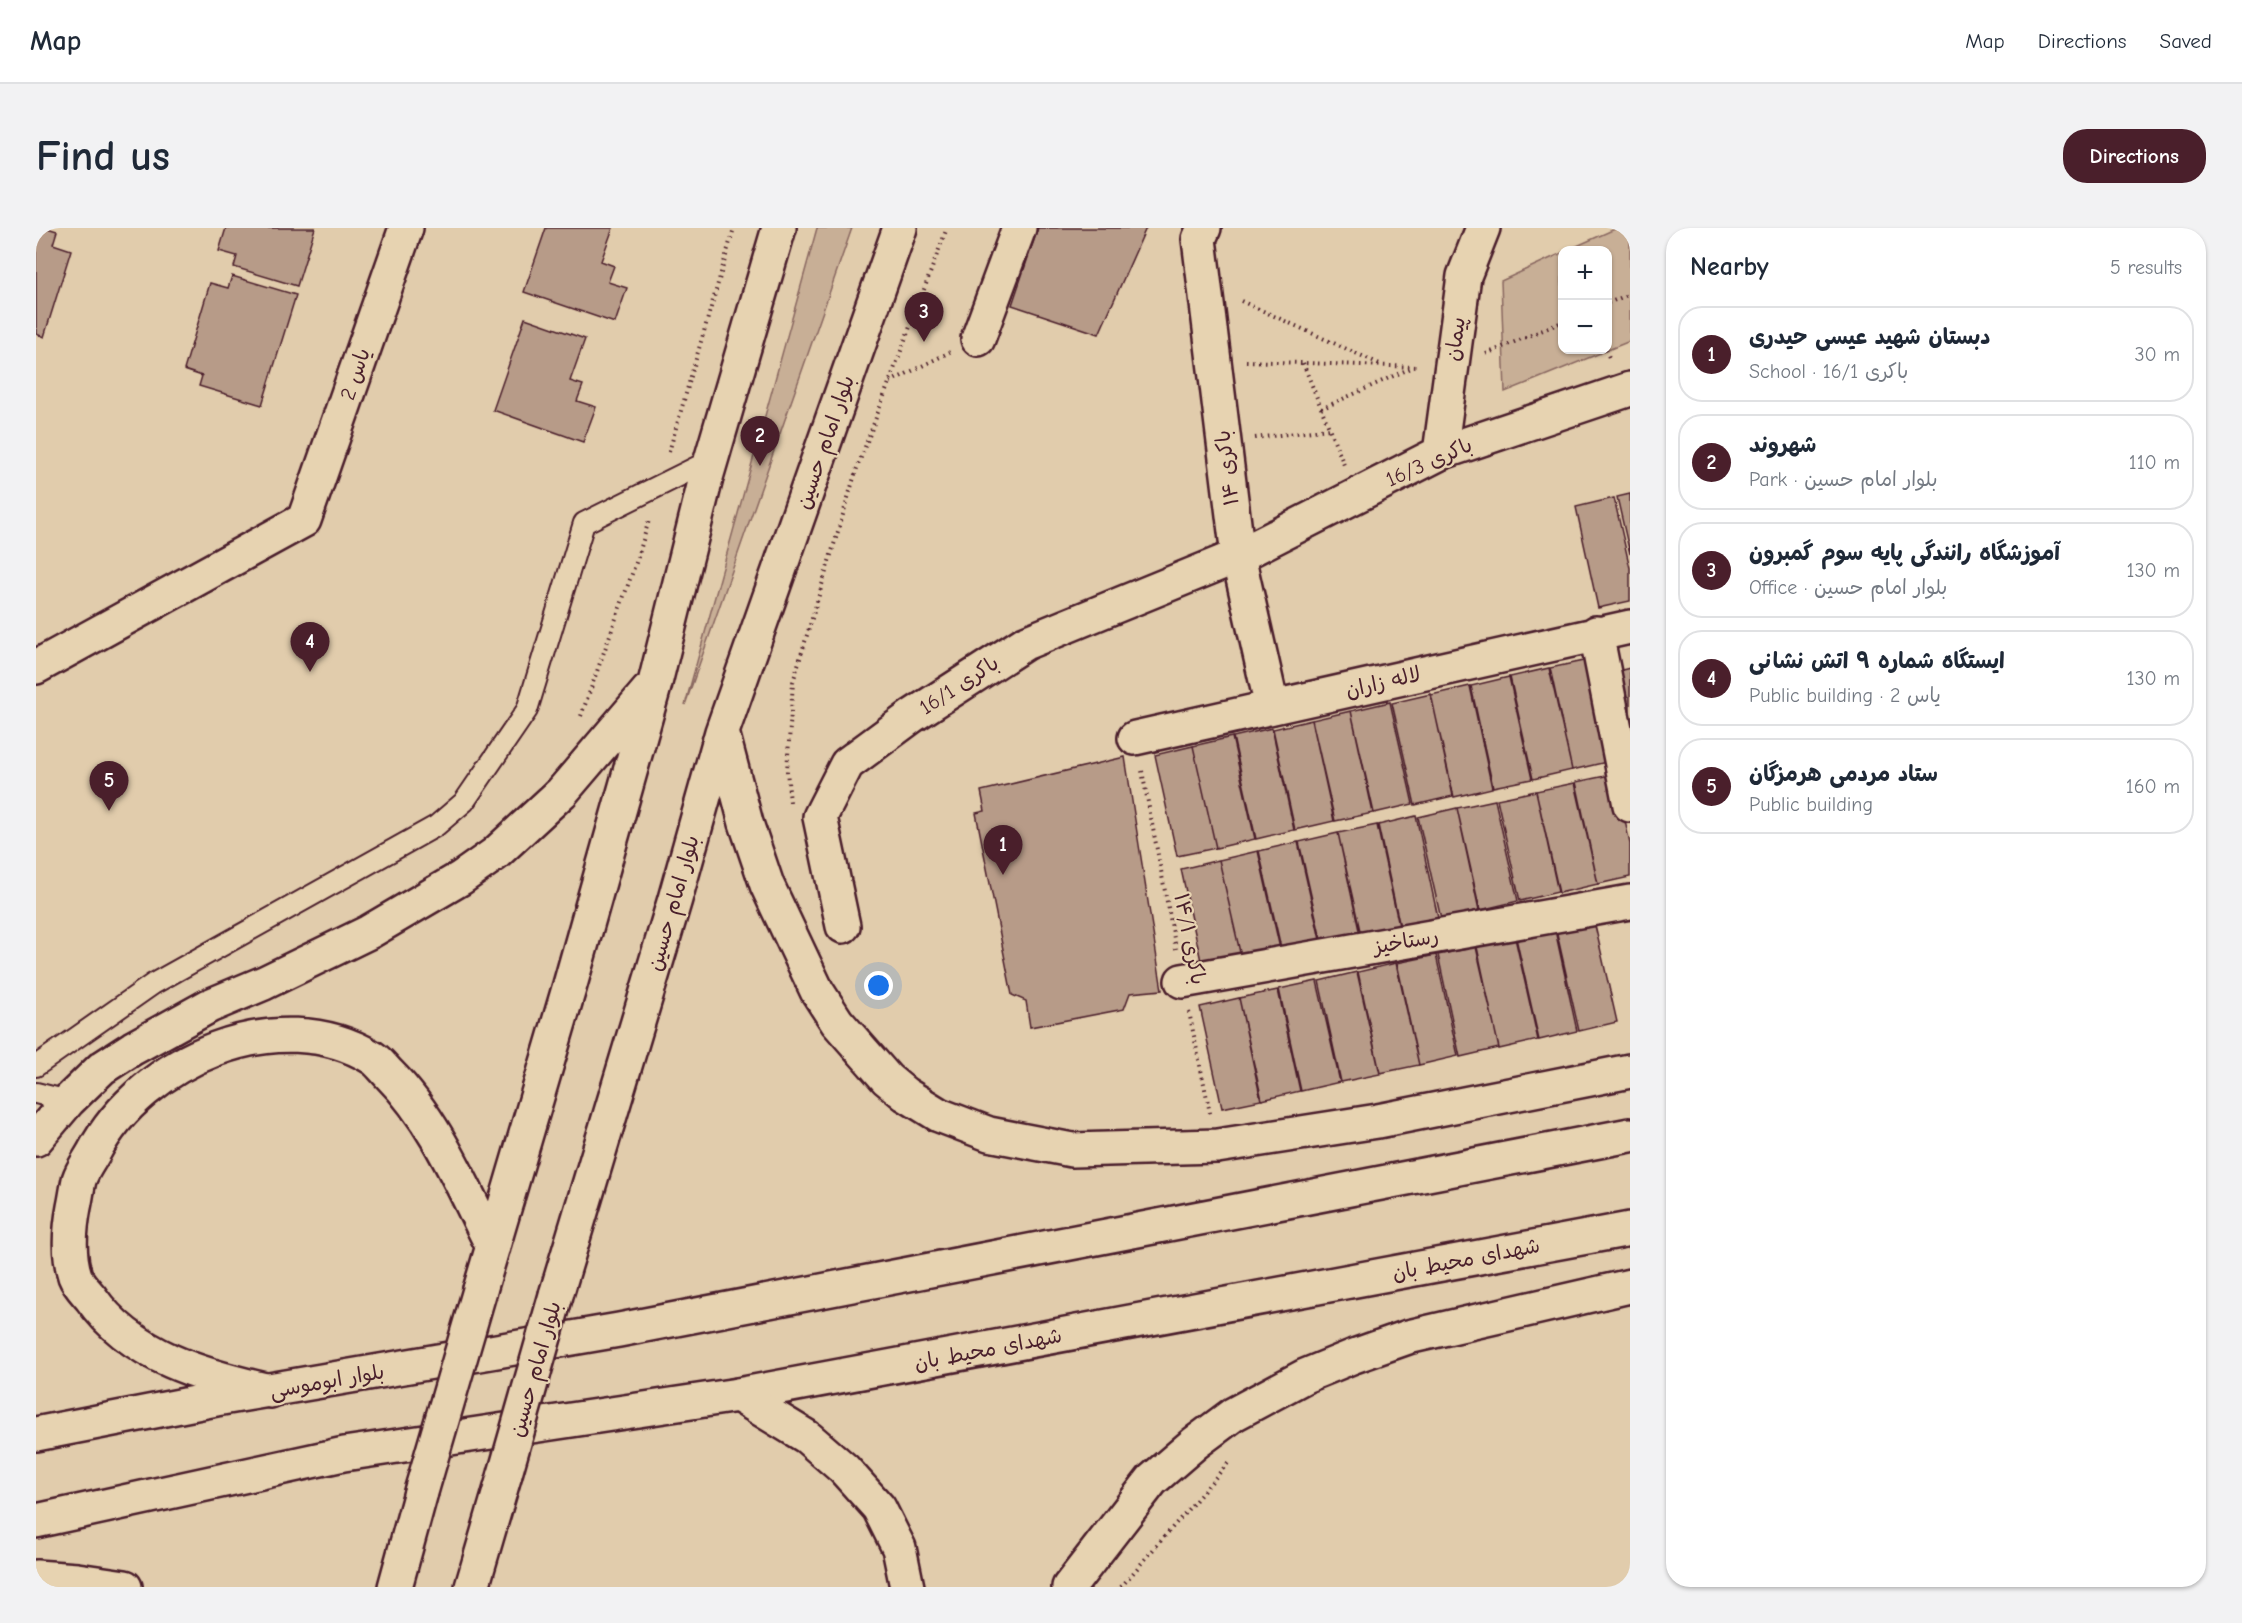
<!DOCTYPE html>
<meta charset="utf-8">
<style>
body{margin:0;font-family:"Comic Neue","Playpen Sans Arabic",sans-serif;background:#f2f2f3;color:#1f2937}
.controls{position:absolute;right:18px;top:18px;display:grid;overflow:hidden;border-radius:12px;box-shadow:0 2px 4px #0004}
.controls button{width:54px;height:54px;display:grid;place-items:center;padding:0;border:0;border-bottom:2px solid #e0e1e3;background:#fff;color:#1f2937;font:30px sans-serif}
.you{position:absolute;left:843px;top:758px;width:21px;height:21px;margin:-15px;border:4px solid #fff;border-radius:50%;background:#1a73e8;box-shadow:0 0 0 9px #1a73e833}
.badge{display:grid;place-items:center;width:39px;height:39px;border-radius:50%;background:#4a1f2b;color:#fff;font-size:20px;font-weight:700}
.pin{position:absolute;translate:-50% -50px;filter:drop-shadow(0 2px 3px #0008)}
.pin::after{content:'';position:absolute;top:32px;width:21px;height:18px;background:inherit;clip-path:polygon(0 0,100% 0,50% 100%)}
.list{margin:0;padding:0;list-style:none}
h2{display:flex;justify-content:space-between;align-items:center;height:78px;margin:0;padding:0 24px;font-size:26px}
h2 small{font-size:20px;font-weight:400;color:#747a83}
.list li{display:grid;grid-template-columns:39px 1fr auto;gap:18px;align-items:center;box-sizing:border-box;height:96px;margin:0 12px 12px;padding:0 12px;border:2px solid #e0e1e3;border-radius:24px}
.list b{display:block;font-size:22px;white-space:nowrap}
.list p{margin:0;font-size:20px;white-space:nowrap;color:#747a83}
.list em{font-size:20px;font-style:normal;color:#747a83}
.map{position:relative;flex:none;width:1594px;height:1359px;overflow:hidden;border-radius:24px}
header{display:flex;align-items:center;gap:36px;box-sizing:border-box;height:84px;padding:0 30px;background:#fff;border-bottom:2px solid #e0e1e3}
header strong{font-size:28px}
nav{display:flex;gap:33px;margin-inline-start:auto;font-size:21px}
.intro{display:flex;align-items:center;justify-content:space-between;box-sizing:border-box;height:144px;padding:0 36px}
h1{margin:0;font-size:42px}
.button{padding:15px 27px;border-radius:24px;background:#4a1f2b;color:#fff;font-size:21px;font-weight:700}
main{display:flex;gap:36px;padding:0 36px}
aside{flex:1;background:#fff;border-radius:24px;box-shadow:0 2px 4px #0004}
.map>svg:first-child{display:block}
.green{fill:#c8af96;stroke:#896760;stroke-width:1.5}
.building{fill:#b79b88;stroke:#4a1f2b;stroke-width:1.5}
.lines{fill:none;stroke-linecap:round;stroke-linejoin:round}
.lane-casing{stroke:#4a1f2b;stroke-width:24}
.street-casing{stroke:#4a1f2b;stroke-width:38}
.secondary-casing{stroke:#4a1f2b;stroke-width:38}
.primary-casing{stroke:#4a1f2b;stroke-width:38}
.path{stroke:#4a1f2b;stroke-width:4;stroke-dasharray:1.5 4.5;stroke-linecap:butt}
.lane{stroke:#e7d3b1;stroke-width:20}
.street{stroke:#e7d3b1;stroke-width:33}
.secondary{stroke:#e7d3b1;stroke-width:33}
.primary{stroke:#e7d3b1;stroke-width:33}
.primary-bridge-casing{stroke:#4a1f2b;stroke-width:38;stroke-linecap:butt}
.primary-bridge{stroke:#e7d3b1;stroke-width:33}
.labels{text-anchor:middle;stroke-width:4.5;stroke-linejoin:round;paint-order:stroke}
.street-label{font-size:21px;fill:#4a1f2b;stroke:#e7d3b1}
</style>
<header>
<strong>Map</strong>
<nav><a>Map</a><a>Directions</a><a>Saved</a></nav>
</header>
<div class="intro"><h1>Find us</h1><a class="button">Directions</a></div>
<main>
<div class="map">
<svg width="1594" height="1359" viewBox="0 0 1594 1359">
<rect width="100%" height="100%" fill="#e1ccac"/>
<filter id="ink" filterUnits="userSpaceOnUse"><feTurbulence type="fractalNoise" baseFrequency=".0167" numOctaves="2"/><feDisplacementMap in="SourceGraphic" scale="12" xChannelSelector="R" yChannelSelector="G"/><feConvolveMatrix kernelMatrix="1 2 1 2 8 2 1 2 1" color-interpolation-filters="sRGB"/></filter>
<g filter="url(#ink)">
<!-- green -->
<path class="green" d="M 781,0 L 816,0 L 649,477 Z
M 1581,0 L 1594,0 L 1594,113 L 1469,164 L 1465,53 L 1526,25 L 1526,122 L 1572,122 L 1572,22 L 1532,22 Z"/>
<!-- building -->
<path class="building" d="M 0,0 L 11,0 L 21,3 L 17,16 L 35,22 L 8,109 L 0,106 Z
M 190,0 L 279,0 L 261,58 L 198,39 L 201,28 L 183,23 Z
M 510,0 L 577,0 L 565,33 L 578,38 L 572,54 L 591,60 L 579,95 L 488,64 Z
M 1002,0 L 1110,0 L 1063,106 L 976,77 Z
M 196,48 L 260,67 L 226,177 L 163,158 L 166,148 L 148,142 L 174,55 L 192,60 Z
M 489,90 L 549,111 L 534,153 L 547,157 L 541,173 L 560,179 L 547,214 L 457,182 Z
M 1594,266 L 1594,326 L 1581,269 Z
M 1578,270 L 1594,340 L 1594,373 L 1562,380 L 1540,279 Z
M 1552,432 L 1575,533 L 1536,542 L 1514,440 Z
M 1513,440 L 1536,542 L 1497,551 L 1474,449 Z
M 1594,440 L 1594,497 L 1582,443 Z
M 1473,449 L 1496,551 L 1457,559 L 1435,458 Z
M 1434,458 L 1456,560 L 1418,569 L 1395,467 Z
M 1395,466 L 1417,568 L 1379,577 L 1356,475 Z
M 1354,474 L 1377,576 L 1338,585 L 1315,483 Z
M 1315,483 L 1337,585 L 1299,593 L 1276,492 Z
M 1276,492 L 1298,593 L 1259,602 L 1237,501 Z
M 1236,500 L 1258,602 L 1220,611 L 1197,509 Z
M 1196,509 L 1219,611 L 1180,620 L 1157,518 Z
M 1157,518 L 1180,620 L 1141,628 L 1119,527 Z
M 1089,529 L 1126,762 L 1094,765 L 1088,781 L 994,799 L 990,773 L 976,767 L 940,585 L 949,583 L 945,563 Z
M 1579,546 L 1594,616 L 1594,649 L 1562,656 L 1540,554 Z
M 1539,555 L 1562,656 L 1523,665 L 1500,563 Z
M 1500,563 L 1522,664 L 1484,673 L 1461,571 Z
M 1459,572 L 1482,673 L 1444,682 L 1421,580 Z
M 1421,580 L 1443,682 L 1405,691 L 1382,589 Z
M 1380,588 L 1402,690 L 1364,699 L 1342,597 Z
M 1341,597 L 1363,698 L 1325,707 L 1302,605 Z
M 1302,605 L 1324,707 L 1286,716 L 1263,614 Z
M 1262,614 L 1285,716 L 1246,724 L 1223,623 Z
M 1222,623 L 1245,725 L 1206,733 L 1183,632 Z
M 1183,632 L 1206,733 L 1167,742 L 1145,641 Z
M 1558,693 L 1581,794 L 1543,803 L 1520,701 Z
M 1519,702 L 1541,803 L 1503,812 L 1480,710 Z
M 1479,710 L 1502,812 L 1463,821 L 1441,719 Z
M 1440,719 L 1463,820 L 1424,829 L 1402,727 Z
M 1400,727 L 1422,828 L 1383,837 L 1361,735 Z
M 1360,735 L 1383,837 L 1344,845 L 1322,744 Z
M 1321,744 L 1344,846 L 1305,854 L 1283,753 Z
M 1281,753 L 1304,854 L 1265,863 L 1243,761 Z
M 1242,762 L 1264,863 L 1226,872 L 1203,770 Z
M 1203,770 L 1225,872 L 1186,880 L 1164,779 Z"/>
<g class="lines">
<!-- lane casing -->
<g class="lane-casing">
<path id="lane" d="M 0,838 L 117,756 L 400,598 L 428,574 L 491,482 L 548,295 L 677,231
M 0,865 L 32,873"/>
</g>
<!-- street casing -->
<g class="street-casing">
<path id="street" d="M 942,111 L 983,0
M 1404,225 L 1428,48 L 1447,0
M 1560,405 L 1594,577
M 0,439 L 268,292 L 370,0
M 1099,510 L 1594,399
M 807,698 L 784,589 L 811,536 L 876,488 L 989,415 L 1202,328 L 1404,225 L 1594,161
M 1146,753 L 1594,674"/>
</g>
<!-- secondary casing -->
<g class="secondary-casing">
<path id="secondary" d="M 1168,0 L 1163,11 L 1202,328 L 1236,479
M 0,1206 L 180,1171 L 583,1102 L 1594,907
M 0,1293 L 308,1226 L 702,1167 L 1594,1001"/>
</g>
<!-- primary casing -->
<g class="primary-casing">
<path id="primary" d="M 686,504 L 710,595 L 731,657 L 781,763 L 801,794 L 851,851 L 869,866 L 903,887 L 953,906 L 1036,922 L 1181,918 L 1342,893 L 1594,843
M 0,911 L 32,873 L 66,840 L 97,820 L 173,778 L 228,755 L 333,704 L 425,650 L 459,626 L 526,564 L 612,463
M 444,1062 L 534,757 L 619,455 L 671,246 L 743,0
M 520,1067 L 639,671 L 686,504 L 864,0
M 234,1163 C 168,1148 96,1129 55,1070 C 50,1064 42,1056 39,1048 C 32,1027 34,1000 38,979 C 40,970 41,961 43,952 C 46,942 53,933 58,924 C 106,832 243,772 337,830 C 343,834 348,841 353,846 C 400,893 427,960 457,1019
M 702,1167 L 771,1209 L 808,1241 L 843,1280 L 863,1320 L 871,1359
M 0,1349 L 41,1352 L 89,1359
M 359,1359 L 385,1264
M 436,1359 L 469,1246
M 1033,1359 L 1116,1252 L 1159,1215 L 1198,1186 L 1269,1148 L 1318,1128 L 1372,1109 L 1594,1058"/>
</g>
<!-- path -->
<path class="path" d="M 1205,73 L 1346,137
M 1572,75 L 1594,66
M 1570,122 L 1574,132
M 1450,126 L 1526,94
M 1210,133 L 1382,139
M 1267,135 L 1308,237
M 854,154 L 914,124
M 1285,181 L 1375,140
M 1219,210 L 1293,201
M 633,224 L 698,0
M 545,488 L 602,329 L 613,292
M 1106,543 L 1140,721
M 754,574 L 751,543 L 757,454 L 820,243 L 911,0
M 1153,784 L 1174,885
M 1085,1359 L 1192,1235"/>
<!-- lane -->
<use href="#lane" class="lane"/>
<!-- street -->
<use href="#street" class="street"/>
<!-- secondary -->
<use href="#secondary" class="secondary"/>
<!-- primary -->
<use href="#primary" class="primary"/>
<!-- primary-bridge casing -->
<g class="primary-bridge-casing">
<path id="primary-bridge" d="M 469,1246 L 520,1067
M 385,1264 L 444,1062"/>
</g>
<!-- primary-bridge -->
<use href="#primary-bridge" class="primary-bridge"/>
</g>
</g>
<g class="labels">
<!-- street labels -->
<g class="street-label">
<text transform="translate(1419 111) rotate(-82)" y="7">پیمان</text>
<text transform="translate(319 146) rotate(-71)" y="7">یاس 2</text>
<text transform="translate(789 214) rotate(-71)" y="7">بلوار امام حسین</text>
<text transform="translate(1393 234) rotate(-24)" y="7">باکری 16/3</text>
<text transform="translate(1191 240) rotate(-97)" y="7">باکری ۱۴</text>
<text transform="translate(1347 454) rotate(-13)" y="7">لاله زاران</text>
<text transform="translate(923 457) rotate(-33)" y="7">باکری 16/1</text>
<text transform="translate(637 675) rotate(-74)" y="7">بلوار امام حسین</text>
<text transform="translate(1154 711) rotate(79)" y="7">باکری ۱۴/۱</text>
<text transform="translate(1370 713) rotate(-10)" y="7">رستاخیز</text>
<text transform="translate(1430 1031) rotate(-11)" y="7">شهدای محیط بان</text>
<text transform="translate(952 1121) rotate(-11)" y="7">شهدای محیط بان</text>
<text transform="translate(499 1141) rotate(-74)" y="7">بلوار امام حسین</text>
<text transform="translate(291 1153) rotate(-10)" y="7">بلوار ابوموسی</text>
</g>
</g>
</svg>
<div class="controls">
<button>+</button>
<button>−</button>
</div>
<div class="you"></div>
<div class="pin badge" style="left:967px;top:647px">1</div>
<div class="pin badge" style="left:724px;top:238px">2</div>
<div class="pin badge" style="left:888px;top:114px">3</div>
<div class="pin badge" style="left:274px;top:444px">4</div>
<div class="pin badge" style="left:73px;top:583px">5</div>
</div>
<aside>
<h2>Nearby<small>5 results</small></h2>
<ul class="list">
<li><span class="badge">1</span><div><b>دبستان شهید عیسی حیدری</b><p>School · باکری 16/1</p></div><em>30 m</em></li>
<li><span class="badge">2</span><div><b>شهروند</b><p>Park · بلوار امام حسین</p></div><em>110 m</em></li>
<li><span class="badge">3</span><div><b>آموزشگاه رانندگی پایه سوم گمبرون</b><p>Office · بلوار امام حسین</p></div><em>130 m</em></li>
<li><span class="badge">4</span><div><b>ایستگاه شماره ۹ اتش نشانی</b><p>Public building · یاس 2</p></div><em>130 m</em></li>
<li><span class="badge">5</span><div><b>ستاد مردمی هرمزگان</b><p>Public building</p></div><em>160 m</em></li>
</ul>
</aside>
</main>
